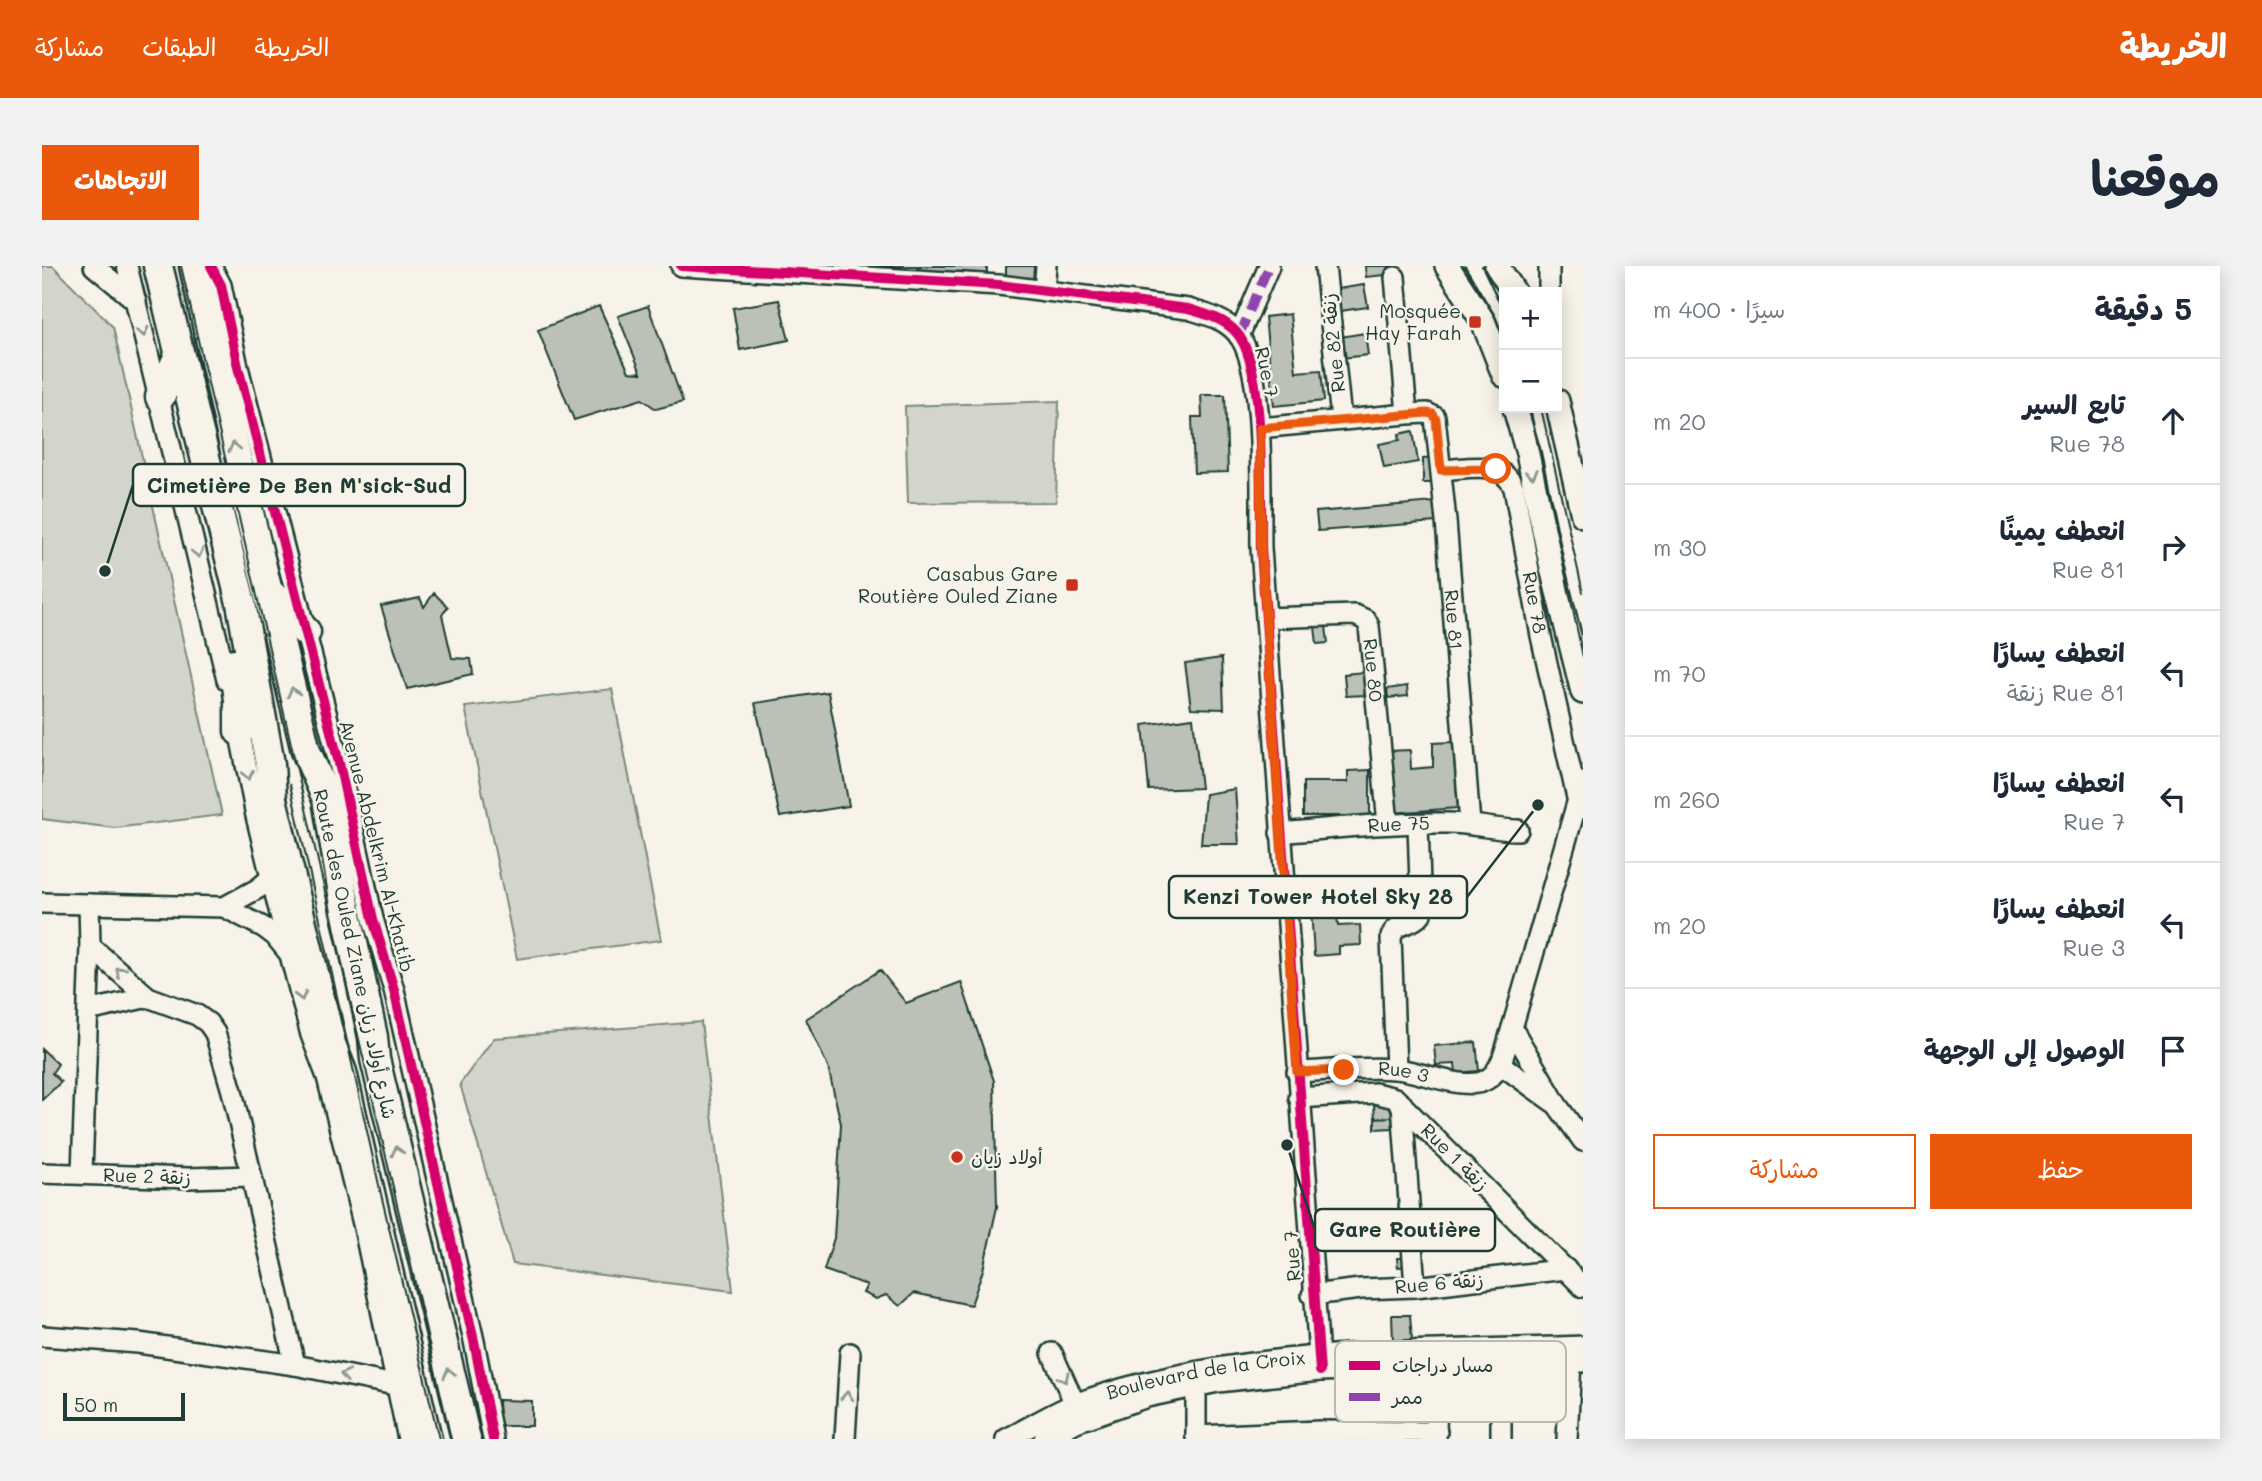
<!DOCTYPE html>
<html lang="ar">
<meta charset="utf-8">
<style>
body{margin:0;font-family:Mali,"Playpen Sans Arabic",sans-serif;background:#f2f2f3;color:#1f2937;direction:rtl}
.controls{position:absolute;right:21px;top:21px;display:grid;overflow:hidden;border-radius:0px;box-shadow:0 4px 18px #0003}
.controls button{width:63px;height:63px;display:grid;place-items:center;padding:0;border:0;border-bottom:2px solid #e0e1e3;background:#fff;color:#1f2937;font:35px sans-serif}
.scale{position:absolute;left:21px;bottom:18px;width:122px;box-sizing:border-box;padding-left:7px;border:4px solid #1f3d34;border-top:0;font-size:19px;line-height:24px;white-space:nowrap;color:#1f3d34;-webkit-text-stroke:5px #f7f3e8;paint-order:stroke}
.stop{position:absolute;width:21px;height:21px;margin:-16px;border:5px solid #ea580c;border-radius:50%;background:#fff}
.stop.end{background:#ea580c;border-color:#fff;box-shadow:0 2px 7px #0008}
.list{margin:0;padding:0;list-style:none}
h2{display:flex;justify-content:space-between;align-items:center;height:91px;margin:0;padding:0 28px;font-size:30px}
h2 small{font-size:23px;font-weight:400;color:#747a83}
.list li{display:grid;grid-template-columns:46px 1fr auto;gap:21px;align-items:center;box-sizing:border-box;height:126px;padding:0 28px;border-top:2px solid #e0e1e3}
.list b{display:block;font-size:26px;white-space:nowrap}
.list p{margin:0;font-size:23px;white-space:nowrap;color:#747a83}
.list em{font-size:23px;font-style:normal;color:#747a83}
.actions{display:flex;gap:14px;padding:21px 28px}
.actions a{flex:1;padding:16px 0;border:2px solid #ea580c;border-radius:0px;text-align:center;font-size:24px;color:#ea580c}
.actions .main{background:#ea580c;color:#fff}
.icon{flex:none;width:38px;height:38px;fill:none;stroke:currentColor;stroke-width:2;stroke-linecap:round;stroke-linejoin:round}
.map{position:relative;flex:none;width:1541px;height:1173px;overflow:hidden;direction:ltr;border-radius:0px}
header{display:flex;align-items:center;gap:42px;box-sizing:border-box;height:98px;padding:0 35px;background:#ea580c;color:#fff}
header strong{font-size:33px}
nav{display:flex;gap:38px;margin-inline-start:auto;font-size:24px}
.intro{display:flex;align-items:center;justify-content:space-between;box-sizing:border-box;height:168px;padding:0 42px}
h1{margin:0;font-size:49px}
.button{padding:18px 32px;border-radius:0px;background:#ea580c;color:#fff;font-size:24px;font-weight:700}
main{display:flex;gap:42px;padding:0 42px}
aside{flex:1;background:#fff;border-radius:0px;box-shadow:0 4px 18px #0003}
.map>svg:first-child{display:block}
.green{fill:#d3d5ca;stroke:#79897f;stroke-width:2}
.building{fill:#bbc1b6;stroke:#1f3d34;stroke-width:2}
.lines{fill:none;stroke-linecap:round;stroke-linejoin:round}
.minor-casing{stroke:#1f3d34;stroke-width:24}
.major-casing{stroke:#1f3d34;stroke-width:28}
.highway-casing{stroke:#1f3d34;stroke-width:33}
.minor{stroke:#f7f3e8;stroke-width:19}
.major{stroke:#f7f3e8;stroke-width:23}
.highway{stroke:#f7f3e8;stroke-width:28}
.tram{stroke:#1f3d34;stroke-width:2}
.quiet{stroke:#8e44ad;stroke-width:9;stroke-dasharray:18 9;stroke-linecap:butt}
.cycleway-casing{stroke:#f7f3e8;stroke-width:15}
.cycleway{stroke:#d6006c;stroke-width:10}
.oneway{stroke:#8b988e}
.route{stroke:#ea580c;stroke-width:9}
.poi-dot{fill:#c8321e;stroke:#f7f3e8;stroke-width:2.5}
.labels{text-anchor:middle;stroke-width:5;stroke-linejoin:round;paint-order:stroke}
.poi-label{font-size:19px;fill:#1f3d34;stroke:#f7f3e8;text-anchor:end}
.street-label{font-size:19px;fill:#1f3d34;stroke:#f7f3e8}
.key{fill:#f7f3e8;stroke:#b6bcb2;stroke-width:2}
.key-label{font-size:19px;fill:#1f3d34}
.leader{fill:none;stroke:#1f3d34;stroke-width:2.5}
.callout-dot{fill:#1f3d34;stroke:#f7f3e8;stroke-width:2.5}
.callout{fill:#f7f3e8;stroke:#1f3d34;stroke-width:2.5}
.callout-label{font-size:21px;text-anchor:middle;font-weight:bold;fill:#1f3d34}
</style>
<header>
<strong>الخريطة</strong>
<nav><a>الخريطة</a><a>الطبقات</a><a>مشاركة</a></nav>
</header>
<div class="intro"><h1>موقعنا</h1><a class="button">الاتجاهات</a></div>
<main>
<aside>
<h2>5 دقيقة<small>سيرًا · 400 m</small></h2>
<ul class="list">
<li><svg class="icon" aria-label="ahead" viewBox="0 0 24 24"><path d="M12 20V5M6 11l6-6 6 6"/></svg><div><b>تابع السير</b><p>Rue 78</p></div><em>20 m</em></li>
<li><svg class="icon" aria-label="right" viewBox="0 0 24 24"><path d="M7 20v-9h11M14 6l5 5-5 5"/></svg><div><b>انعطف يمينًا</b><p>Rue 81</p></div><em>30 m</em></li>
<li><svg class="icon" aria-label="left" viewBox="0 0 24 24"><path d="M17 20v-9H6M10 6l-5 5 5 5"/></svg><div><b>انعطف يسارًا</b><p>Rue 81 زنقة</p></div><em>70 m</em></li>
<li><svg class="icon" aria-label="left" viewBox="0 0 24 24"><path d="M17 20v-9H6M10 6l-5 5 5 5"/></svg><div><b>انعطف يسارًا</b><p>Rue 7</p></div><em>260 m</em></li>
<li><svg class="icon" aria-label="left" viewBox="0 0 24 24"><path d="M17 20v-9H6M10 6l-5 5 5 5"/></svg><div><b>انعطف يسارًا</b><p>Rue 3</p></div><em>20 m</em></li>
<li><svg class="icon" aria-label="arrive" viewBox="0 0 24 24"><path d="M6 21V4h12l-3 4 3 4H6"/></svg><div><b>الوصول إلى الوجهة</b></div></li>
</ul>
<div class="actions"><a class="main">حفظ</a><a>مشاركة</a></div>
</aside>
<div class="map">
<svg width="1541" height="1173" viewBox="0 0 1541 1173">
<rect width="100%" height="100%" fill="#f7f3e8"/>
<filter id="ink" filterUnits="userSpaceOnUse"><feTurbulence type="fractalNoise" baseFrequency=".0143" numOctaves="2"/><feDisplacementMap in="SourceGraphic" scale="14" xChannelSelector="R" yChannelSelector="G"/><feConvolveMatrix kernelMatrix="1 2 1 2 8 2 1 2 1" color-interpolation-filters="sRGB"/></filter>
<g filter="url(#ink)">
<!-- green -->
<path class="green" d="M 0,0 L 11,0 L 71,61 L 180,549 L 73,562 L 0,553 Z
M 1017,135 L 1014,236 L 866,237 L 863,140 Z
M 570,423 L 619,674 L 475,693 L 423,441 Z
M 659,756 L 691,1025 L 471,998 L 418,818 L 452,772 Z"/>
<!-- building -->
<path class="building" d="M 837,0 L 945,0 L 945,11 L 837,3 Z
M 964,0 L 992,0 L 991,16 L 964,16 Z
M 1323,0 L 1353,0 L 1353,8 L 1324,11 Z
M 1322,19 L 1326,41 L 1298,45 L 1295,23 Z
M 737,34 L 747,74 L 698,84 L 691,42 Z
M 557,40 L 587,106 L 599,107 L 576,50 L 606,40 L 641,136 L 614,143 L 600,133 L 532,154 L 496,64 Z
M 1248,48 L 1254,106 L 1279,104 L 1282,135 L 1232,140 L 1223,51 Z
M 1323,67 L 1326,89 L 1300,92 L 1298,71 Z
M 1159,129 L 1183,129 L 1186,206 L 1152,207 L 1150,151 L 1160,151 Z
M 1371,165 L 1376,196 L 1342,202 L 1337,178 L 1358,174 L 1357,168 Z
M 1394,192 L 1395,217 L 1381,217 L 1381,193 Z
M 1392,236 L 1394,256 L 1276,265 L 1274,246 Z
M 392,327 L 406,341 L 400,349 L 410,392 L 429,393 L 431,408 L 365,423 L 339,340 L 378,332 L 382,341 Z
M 1284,360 L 1286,377 L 1275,378 L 1273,361 Z
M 1180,392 L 1182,443 L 1149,442 L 1143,397 Z
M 1322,406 L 1324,429 L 1304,430 L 1302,408 Z
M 1365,420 L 1366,430 L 1346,432 L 1345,423 Z
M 786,426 L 807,540 L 738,551 L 713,437 Z
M 1151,452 L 1159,522 L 1107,524 L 1101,459 Z
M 1411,476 L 1416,542 L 1349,547 L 1345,485 L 1368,484 L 1369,503 L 1391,501 L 1391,477 Z
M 1328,504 L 1328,550 L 1261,550 L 1261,516 L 1306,516 L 1306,505 Z
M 1193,523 L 1197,578 L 1159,578 L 1163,528 Z
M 1294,640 L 1296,660 L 1318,659 L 1319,679 L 1297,680 L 1297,688 L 1272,690 L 1269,642 Z
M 838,704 L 864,737 L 919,716 L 952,815 L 955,941 L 941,1004 L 929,1039 L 872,1027 L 858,1040 L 844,1029 L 834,1033 L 821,1027 L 825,1019 L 782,1004 L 792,972 L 799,858 L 786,801 L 764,753 Z
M 1434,776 L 1437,805 L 1414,807 L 1413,798 L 1394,799 L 1392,780 Z
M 0,783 L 16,798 L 10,807 L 19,816 L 0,834 Z
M 1343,837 L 1349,840 L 1350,851 L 1333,852 L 1332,838 Z
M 1350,851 L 1351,862 L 1333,863 L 1333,852 Z
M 1355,992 L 1367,992 L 1367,1000 L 1356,1001 Z
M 1350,1049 L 1368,1049 L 1370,1074 L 1351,1075 Z
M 456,1134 L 490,1135 L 490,1160 L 457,1160 Z"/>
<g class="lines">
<!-- minor casing -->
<g class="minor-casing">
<g id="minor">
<path d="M 52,0 L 94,35"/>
<path d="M 85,0 L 185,414"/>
<path d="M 169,0 L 179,19 L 196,101 L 297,497 L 331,653 L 352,724 L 432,1075 L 451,1173"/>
<path d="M 639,0 L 957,19 L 1146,43 C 1163,48 1181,52 1194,66 C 1225,99 1218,235 1219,282 L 1278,1105"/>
<path d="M 1283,0 L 1299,153"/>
<path d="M 1353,11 L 1365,148"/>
<path d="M 1002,25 L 1004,0"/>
<path d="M 1507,26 L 1507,0"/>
<path d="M 1197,70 L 1227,0"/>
<path id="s1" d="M 1218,162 L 1365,148 L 1385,147 L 1393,151 L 1404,255 L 1428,558"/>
<path id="s2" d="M 1399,204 C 1426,203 1459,192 1472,222 L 1499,370 L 1535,532"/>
<path id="s3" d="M 1224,352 L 1313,349 L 1324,354 L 1327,360 L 1346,558"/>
<path d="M 195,453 L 214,550 L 248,689 L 269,769 L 285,811 L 322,962 L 366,1173"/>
<path id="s4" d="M 1238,567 C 1294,562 1350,556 1406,557 C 1430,557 1452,564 1476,564"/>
<path d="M 0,637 L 182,641 L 221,661 L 233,670 L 246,686"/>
<path d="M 182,641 L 217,622 L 230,611"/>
<path d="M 48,680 L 106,731 L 155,749 L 166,757 L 173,767 L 190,825 L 253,1099"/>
<path d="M 46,745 L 106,731"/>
<path d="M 1470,762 L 1515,839 L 1541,875"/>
<path d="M 1458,798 L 1511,836"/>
<path d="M 1354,803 L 1349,671 C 1354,655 1371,660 1379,648 L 1376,558"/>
<path id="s5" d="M 1255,806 C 1287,805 1321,800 1353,803 C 1376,804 1424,826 1444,814 C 1461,805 1464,779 1470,762 L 1541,516"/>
<path d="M 1257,832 L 1333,827 L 1353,832 L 1541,1021"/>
<path d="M 1360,838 L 1373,1021"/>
<path d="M 0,907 L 147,912 L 209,910"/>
<path d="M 40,907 L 48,680 L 47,638"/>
<path d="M 1270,1029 L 1319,1023 L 1373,1021 L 1524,1003"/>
<path d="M 0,1070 L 96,1077 L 253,1099 L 353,1119"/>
<path d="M 1010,1087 L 1033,1138"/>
<path d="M 1154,1122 L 1154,1173"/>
<path d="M 1154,1170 L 1278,1165 L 1395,1166"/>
<path d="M 803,1173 L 808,1087"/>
<path id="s6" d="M 964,1173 C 987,1162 1011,1146 1035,1137 C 1194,1080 1374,1086 1541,1080"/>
<path d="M 1002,1173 L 1034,1156 L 1105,1131 L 1176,1116 L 1278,1105 L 1541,1096"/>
<path d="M 1394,1173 L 1395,1101"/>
<path d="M 1459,1173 L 1459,1099"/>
<path d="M 1525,1173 L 1529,1096"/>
</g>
</g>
<!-- major casing -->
<g class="major-casing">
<path id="major" d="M 1405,0 L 1441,55 L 1462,109
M 1455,0 L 1472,26
M 1515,135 L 1541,249
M 1473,142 L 1486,187 L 1510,302 L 1541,426"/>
</g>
<!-- highway casing -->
<g class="highway-casing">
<path id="highway" d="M 116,0 L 199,337 L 228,498 L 230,533 L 289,778 L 300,806 L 385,1173
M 152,0 L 204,234 L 264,485 L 285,533 L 303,639 L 331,771 L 333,793 L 424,1173
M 118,131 L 137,89
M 228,327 L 264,366
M 192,397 L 197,434 L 197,465"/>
</g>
<!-- minor -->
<use href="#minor" class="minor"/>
<!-- major -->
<use href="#major" class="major"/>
<!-- highway -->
<use href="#highway" class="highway"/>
<!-- tram -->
<path class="tram" d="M 139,0 L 409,1173
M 1423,0 L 1454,52 L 1462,72
M 1440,0 L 1462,46
M 1488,142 L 1541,391
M 1499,142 L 1541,326
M 248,519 L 339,928 L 397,1173"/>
<!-- quiet -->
<path class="quiet" d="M 1197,70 L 1227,0"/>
<!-- cycleway casing -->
<g class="cycleway-casing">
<path id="cycleway" d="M 169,0 L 179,19 L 196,101 L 297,497 L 331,653 L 352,724 L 432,1075 L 451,1173
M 639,0 L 957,19 L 1146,43 C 1163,48 1181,52 1194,66 C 1225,99 1218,235 1219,282 L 1278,1105"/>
</g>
<!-- cycleway -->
<use href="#cycleway" class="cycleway"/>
</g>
<!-- one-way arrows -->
<defs><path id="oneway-chevron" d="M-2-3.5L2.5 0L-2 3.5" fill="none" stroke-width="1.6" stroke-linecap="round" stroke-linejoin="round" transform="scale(1.75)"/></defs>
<g class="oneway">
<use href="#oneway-chevron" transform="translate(101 66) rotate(76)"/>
<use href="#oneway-chevron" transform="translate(192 181) rotate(-103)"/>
<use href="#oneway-chevron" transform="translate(1490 208) rotate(79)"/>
<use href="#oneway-chevron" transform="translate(156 287) rotate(77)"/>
<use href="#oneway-chevron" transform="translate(251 426) rotate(-103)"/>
<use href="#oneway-chevron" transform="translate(206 509) rotate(79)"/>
<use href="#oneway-chevron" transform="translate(78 705) rotate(-137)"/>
<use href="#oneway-chevron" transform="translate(259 730) rotate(75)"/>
<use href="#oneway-chevron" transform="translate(355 885) rotate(-104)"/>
<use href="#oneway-chevron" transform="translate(407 1107) rotate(-104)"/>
<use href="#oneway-chevron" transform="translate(303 1109) rotate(-168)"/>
<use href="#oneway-chevron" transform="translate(1022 1112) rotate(65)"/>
<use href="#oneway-chevron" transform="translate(805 1130) rotate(-87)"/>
</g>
</g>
<g class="lines" filter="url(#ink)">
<!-- route -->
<path class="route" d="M 1302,804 L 1255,806 L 1219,282 L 1218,162 L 1385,147 L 1391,148 L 1394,153 L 1399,204 L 1454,203"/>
</g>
<!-- markers -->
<g class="poi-dot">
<rect x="1426" y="49" width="14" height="14" rx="3.5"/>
<rect x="1023" y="312" width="14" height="14" rx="3.5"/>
<circle cx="915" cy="891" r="7"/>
</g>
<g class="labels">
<!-- poi labels -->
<g class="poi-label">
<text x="1419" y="52">Mosquée<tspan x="1419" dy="22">Hay Farah</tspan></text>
<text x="1016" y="315">Casabus Gare<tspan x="1016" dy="22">Routière Ouled Ziane</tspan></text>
<text x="929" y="898" text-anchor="start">أولاد زيان</text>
</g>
<!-- street labels -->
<g class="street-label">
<text transform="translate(1291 77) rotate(-96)" y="7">Rue 82 زنقة</text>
<text transform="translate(1225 106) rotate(78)" y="7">Rue 7</text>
<text dy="7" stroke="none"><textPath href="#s2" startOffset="198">Rue 78</textPath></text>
<text dy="7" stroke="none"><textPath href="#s1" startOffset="380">Rue 81</textPath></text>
<text dy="7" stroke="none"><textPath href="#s3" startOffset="152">Rue 80</textPath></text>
<text dy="7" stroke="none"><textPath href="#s4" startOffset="119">Rue 75</textPath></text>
<text transform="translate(335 580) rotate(76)" y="7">Avenue Abdelkrim Al-Khatib</text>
<text transform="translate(313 688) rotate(78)" y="7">Route des Ouled Ziane شارع أولاد زيان</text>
<text dy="7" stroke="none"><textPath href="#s5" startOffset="107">Rue 3</textPath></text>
<text transform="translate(1413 891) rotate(45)" y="7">Rue 1 زنقة</text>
<text transform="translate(105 910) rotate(2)" y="7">Rue 2 زنقة</text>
<text transform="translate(1250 990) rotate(-94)" y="7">Rue 7</text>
<text transform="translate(1397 1017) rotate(-5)" y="7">Rue 6 زنقة</text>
<text dy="7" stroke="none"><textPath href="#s6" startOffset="212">Boulevard de la Croix</textPath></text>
</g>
</g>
<!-- legend -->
<rect x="1293" y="1075" width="231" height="81" rx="10" class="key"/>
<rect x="1307" y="1095" width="31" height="9" fill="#d6006c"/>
<rect x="1307" y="1127" width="31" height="8" fill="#8e44ad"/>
<g class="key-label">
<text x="1350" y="1106">مسار دراجات</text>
<text x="1350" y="1138">ممر</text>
</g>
<!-- callouts -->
<path class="leader" d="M63 305L91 219M1496 539L1425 631M1245 879L1273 964"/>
<g class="callout-dot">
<circle cx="63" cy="305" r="7"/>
<circle cx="1496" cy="539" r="7"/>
<circle cx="1245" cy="879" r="7"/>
</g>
<g class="callout">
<rect x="91" y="198" width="332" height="42" rx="7"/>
<rect x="1127" y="610" width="298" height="42" rx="7"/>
<rect x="1273" y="943" width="180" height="42" rx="7"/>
</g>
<g class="callout-label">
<text x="257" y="227">Cimetière De Ben M'sick-Sud</text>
<text x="1276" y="638">Kenzi Tower Hotel Sky 28</text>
<text x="1363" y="971">Gare Routière</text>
</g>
</svg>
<div class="controls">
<button>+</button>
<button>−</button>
</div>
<div class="scale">50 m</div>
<div class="stop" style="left:1454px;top:203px"></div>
<div class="stop end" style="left:1302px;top:804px"></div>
</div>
</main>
